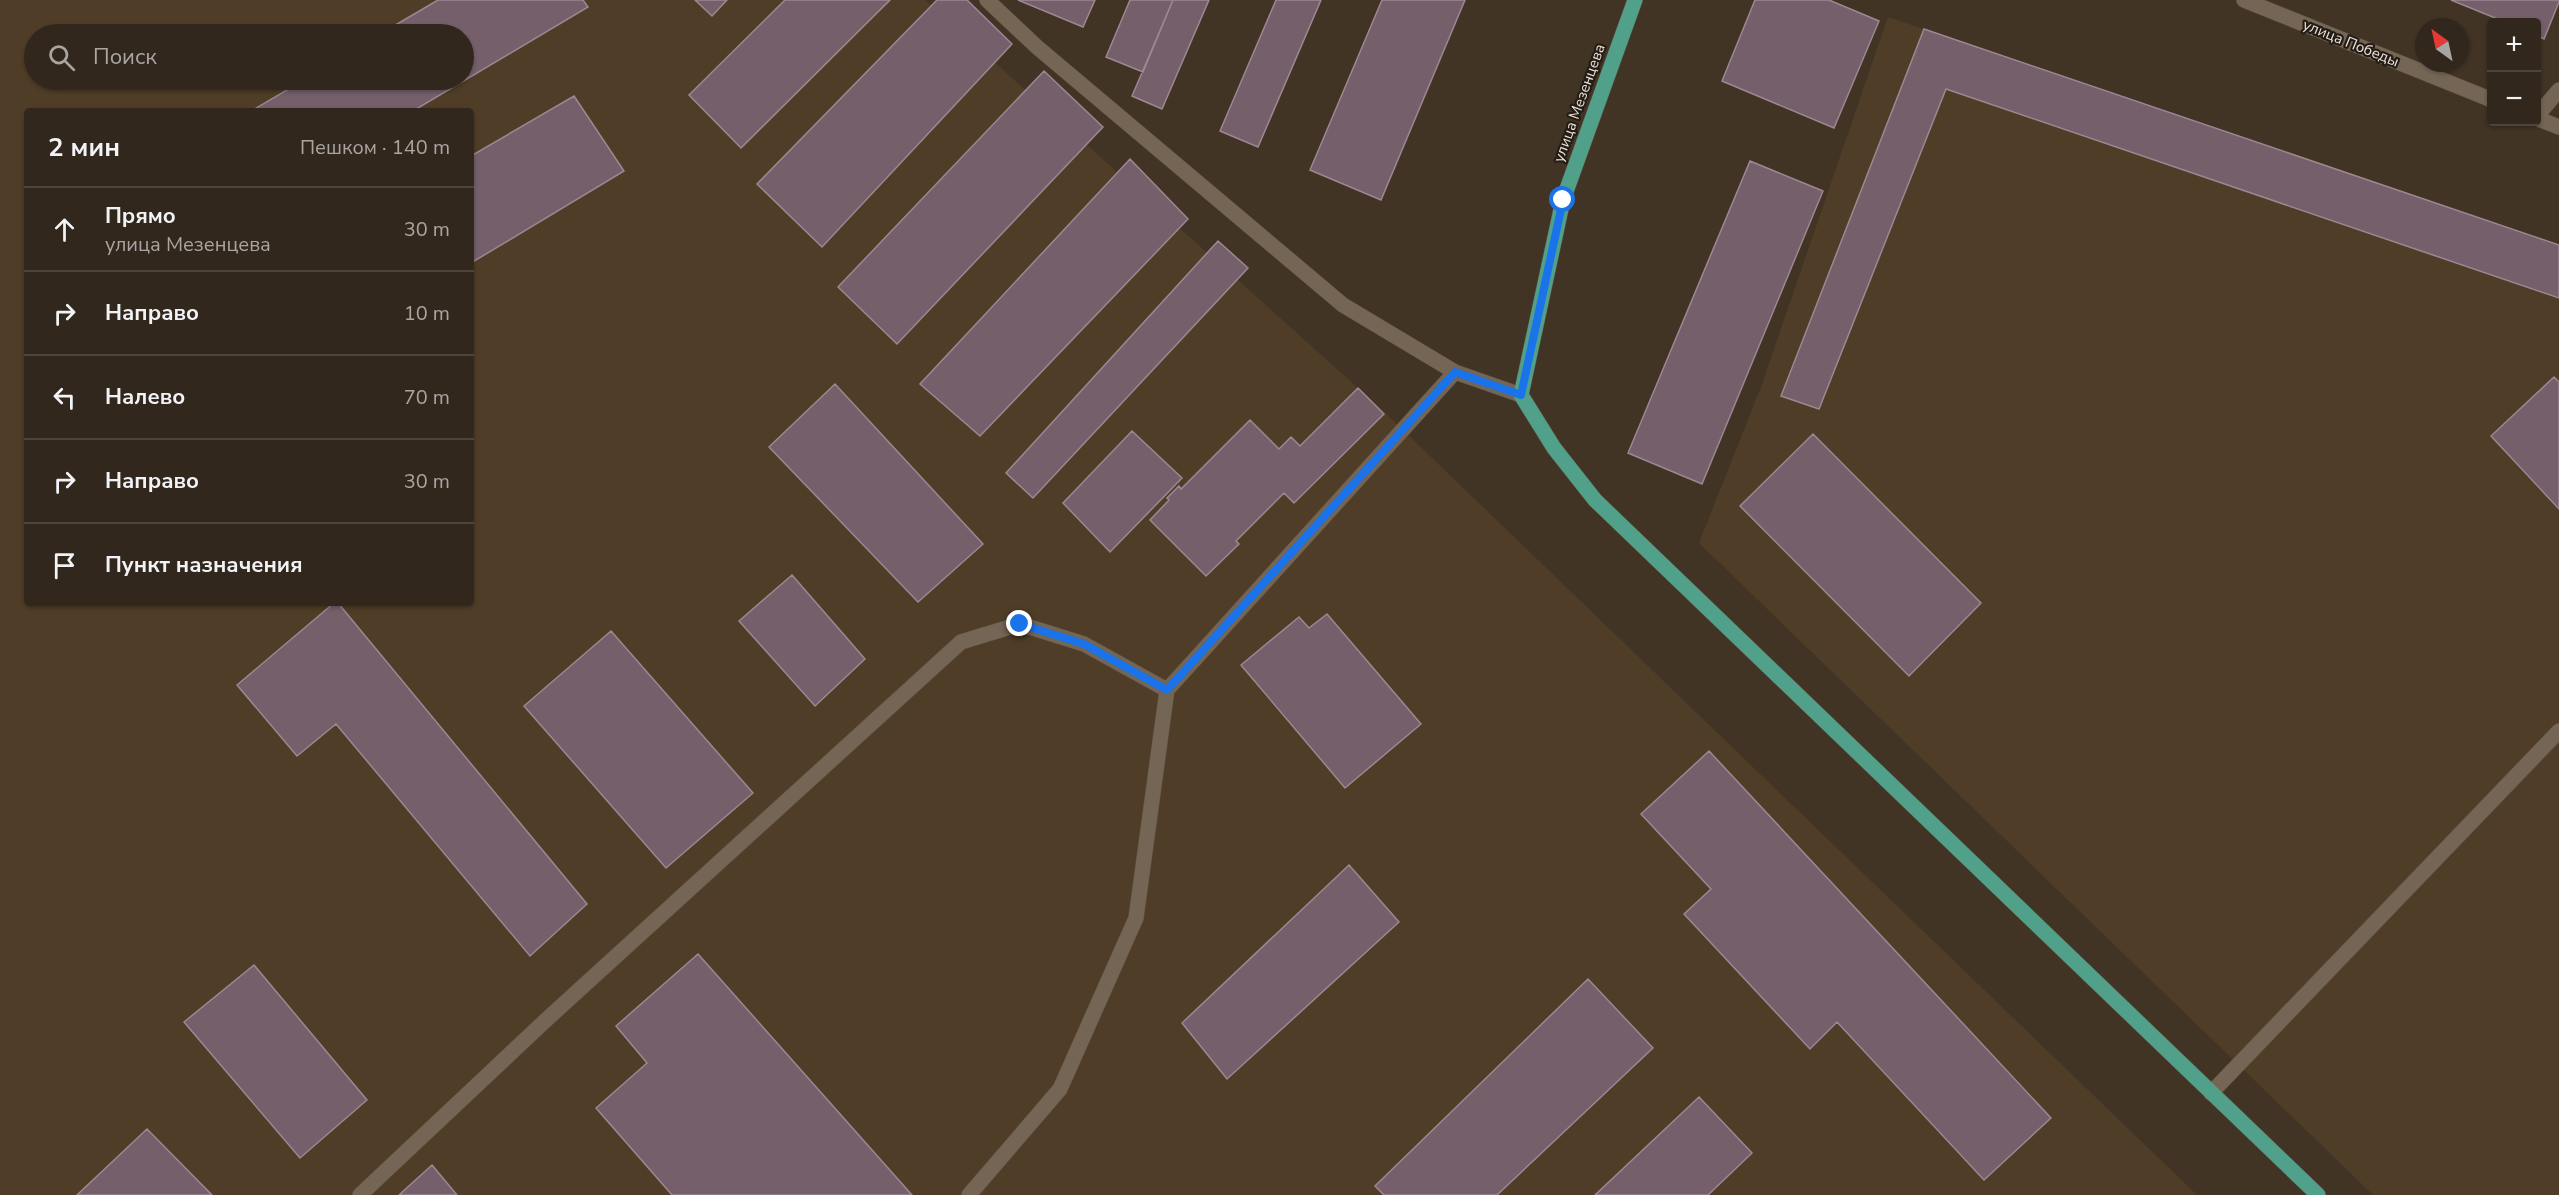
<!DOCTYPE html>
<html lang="ru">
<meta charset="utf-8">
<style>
body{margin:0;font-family:"Nunito Sans",sans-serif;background:#3a2f25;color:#f1f3f6}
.controls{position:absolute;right:18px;top:18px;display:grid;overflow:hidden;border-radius:6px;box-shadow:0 2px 4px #0004}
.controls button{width:54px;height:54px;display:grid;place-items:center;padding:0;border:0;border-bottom:2px solid #4d443b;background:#32271c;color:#f1f3f6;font:30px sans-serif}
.compass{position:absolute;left:2415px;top:18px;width:54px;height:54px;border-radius:50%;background:#32271c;box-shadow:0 2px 4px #0004;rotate:327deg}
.stop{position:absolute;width:18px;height:18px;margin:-14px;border:4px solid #1a73e8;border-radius:50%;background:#fff}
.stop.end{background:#1a73e8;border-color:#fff;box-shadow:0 2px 6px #0008}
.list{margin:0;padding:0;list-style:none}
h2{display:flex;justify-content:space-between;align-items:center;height:78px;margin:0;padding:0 24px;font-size:26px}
h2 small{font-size:20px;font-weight:400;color:#a8a5a3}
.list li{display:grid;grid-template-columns:39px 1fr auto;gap:18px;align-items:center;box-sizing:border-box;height:84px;padding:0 24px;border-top:2px solid #4d443b}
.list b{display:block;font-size:22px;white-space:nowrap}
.list p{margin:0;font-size:20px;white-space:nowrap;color:#a8a5a3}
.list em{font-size:20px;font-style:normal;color:#a8a5a3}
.icon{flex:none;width:33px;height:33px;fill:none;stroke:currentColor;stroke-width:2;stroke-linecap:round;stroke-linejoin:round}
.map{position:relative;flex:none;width:2559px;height:1195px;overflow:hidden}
.search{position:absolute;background:#32271c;box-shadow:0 2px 4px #0004;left:24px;top:24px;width:450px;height:66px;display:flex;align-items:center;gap:15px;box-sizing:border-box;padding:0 21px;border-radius:33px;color:#a8a5a3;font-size:22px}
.panel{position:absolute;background:#32271c;box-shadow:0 2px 4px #0004;left:24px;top:108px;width:450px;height:498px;border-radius:6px}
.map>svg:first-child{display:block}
.built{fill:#4f3d27;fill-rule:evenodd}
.building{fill:#745f6b;stroke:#9d8793;stroke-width:1.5}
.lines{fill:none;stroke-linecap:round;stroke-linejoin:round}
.minor-casing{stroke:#5b5043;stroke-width:16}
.major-casing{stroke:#5b5043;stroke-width:16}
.minor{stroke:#746554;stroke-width:15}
.major{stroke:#51a089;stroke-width:15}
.route{stroke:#1a73e8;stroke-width:8}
.labels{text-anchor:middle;stroke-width:4.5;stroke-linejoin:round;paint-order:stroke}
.street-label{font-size:15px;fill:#ede4db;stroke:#231d16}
</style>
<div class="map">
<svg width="2559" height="1195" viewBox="0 0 2559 1195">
<rect width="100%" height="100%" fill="#423425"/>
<!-- built -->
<path class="built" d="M 0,0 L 925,0 L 1376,404 L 2197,1195 L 0,1195 ZM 34,34 L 464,34 L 464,80 L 34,80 ZM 27,111 L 471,111 L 471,603 L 27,603 Z
M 1888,17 L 2559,245 L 2559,1195 L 2373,1195 L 1699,543 L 1761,387 Z"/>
<!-- building -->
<path class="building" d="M 438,0 L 583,0 L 588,7 L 413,111 L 251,111 L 304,80 L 464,80 L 464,34 L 380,34 Z
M 695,0 L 727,0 L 712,16 Z
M 785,0 L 890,0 L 741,148 L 689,95 Z
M 937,0 L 967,0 L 1012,44 L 822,247 L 757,184 Z
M 1018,0 L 1095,0 L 1083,27 Z
M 1130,0 L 1173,0 L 1143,72 L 1106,57 Z
M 1173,0 L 1209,0 L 1162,109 L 1132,96 Z
M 1276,0 L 1321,0 L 1258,147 L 1220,131 Z
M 1382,0 L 1465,0 L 1381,200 L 1310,170 Z
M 1755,0 L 1829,0 L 1879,21 L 1834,128 L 1722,81 Z
M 2451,0 L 2559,0 L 2559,2 L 2544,39 L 2536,35 L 2536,22 L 2505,22 Z
M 1924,29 L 2559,245 L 2559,298 L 1946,89 L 1819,409 L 1781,396 Z
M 1044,71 L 1103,127 L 897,344 L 838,287 Z
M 574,96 L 624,171 L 471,263 L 471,156 Z
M 1130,159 L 1188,219 L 980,436 L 920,384 Z
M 1750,161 L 1823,191 L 1702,484 L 1628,453 Z
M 1218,241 L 1248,268 L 1033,498 L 1006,473 Z
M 2554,377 L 2559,382 L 2559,509 L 2491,436 Z
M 835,384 L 983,544 L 918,602 L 769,447 Z
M 1358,388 L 1384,414 L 1294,503 L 1284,493 L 1236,541 L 1239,544 L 1206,576 L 1150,520 L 1169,500 L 1167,498 L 1179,486 L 1181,489 L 1250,420 L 1279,449 L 1291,437 L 1300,446 Z
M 1132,431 L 1182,478 L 1110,552 L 1063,503 Z
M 1813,434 L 1981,603 L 1909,676 L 1740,506 Z
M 792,575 L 865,659 L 815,706 L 739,621 Z
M 334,603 L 338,603 L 587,904 L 530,956 L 336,724 L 297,756 L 237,685 Z
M 1327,614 L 1421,724 L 1345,788 L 1241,665 L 1299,617 L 1309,628 Z
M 611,631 L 753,793 L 666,868 L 524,706 Z
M 1709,751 L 2051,1118 L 1984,1180 L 1837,1022 L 1810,1049 L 1684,914 L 1711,889 L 1641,814 Z
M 1349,865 L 1399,922 L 1227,1079 L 1182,1023 Z
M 698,954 L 912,1195 L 672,1195 L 596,1108 L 647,1063 L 616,1026 Z
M 254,965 L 367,1100 L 300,1158 L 184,1022 Z
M 1588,979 L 1653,1048 L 1497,1195 L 1384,1195 L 1375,1186 Z
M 1699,1097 L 1752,1153 L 1708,1195 L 1595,1195 Z
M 147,1129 L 212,1195 L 77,1195 Z
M 432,1165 L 457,1195 L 399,1195 Z"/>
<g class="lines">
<!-- minor casing -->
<g class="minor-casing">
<path id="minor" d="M 987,0 L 1037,47 L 1343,305 L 1455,372 L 1521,395
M 2244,0 L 2492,100
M 2536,117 L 2559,90
M 2536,118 L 2559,127
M 2211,1093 L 2559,731
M 360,1195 L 546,1020 L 961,642 L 1020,624 L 1084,644 L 1167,690
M 969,1195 L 1060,1089 L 1136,918 L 1167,690 L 1455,372"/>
</g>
<!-- major casing -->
<g class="major-casing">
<path id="major" d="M 1635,0 L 1563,200 L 1521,395 L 1554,448 L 1595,500 L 2318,1195"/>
</g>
<!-- minor -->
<use href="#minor" class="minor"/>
<!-- major -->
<use href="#major" class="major"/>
</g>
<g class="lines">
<!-- route -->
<path class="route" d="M 1020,624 L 1084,644 L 1167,690 L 1455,372 L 1521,395 L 1563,200"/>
</g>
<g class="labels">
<!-- street labels -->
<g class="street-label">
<text transform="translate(2351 43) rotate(22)" y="5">улица Победы</text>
<text transform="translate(1579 103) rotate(-70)" y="5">улица Мезенцева</text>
</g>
</g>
</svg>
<div class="controls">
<button>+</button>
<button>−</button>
</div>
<svg class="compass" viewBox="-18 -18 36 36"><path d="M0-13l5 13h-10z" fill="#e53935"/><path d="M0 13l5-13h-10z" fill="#a8a5a3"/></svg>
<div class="stop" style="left:1563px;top:200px"></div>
<div class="stop end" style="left:1020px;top:624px"></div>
<div class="search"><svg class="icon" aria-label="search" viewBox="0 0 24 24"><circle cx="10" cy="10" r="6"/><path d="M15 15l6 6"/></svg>Поиск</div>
<section class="panel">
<h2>2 мин<small>Пешком · 140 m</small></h2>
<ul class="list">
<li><svg class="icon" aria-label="ahead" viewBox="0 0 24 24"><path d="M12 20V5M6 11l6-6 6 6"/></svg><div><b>Прямо</b><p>улица Мезенцева</p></div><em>30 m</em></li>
<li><svg class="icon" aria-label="right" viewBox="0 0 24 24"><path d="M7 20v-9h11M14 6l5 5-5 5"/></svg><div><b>Направо</b></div><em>10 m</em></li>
<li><svg class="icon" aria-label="left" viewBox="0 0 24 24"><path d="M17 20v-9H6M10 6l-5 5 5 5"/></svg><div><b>Налево</b></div><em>70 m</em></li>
<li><svg class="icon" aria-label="right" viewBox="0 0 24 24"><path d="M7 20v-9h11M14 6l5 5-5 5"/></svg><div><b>Направо</b></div><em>30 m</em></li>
<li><svg class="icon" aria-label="arrive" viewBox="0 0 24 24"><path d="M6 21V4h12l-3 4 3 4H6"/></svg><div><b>Пункт назначения</b></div></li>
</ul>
</section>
</div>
